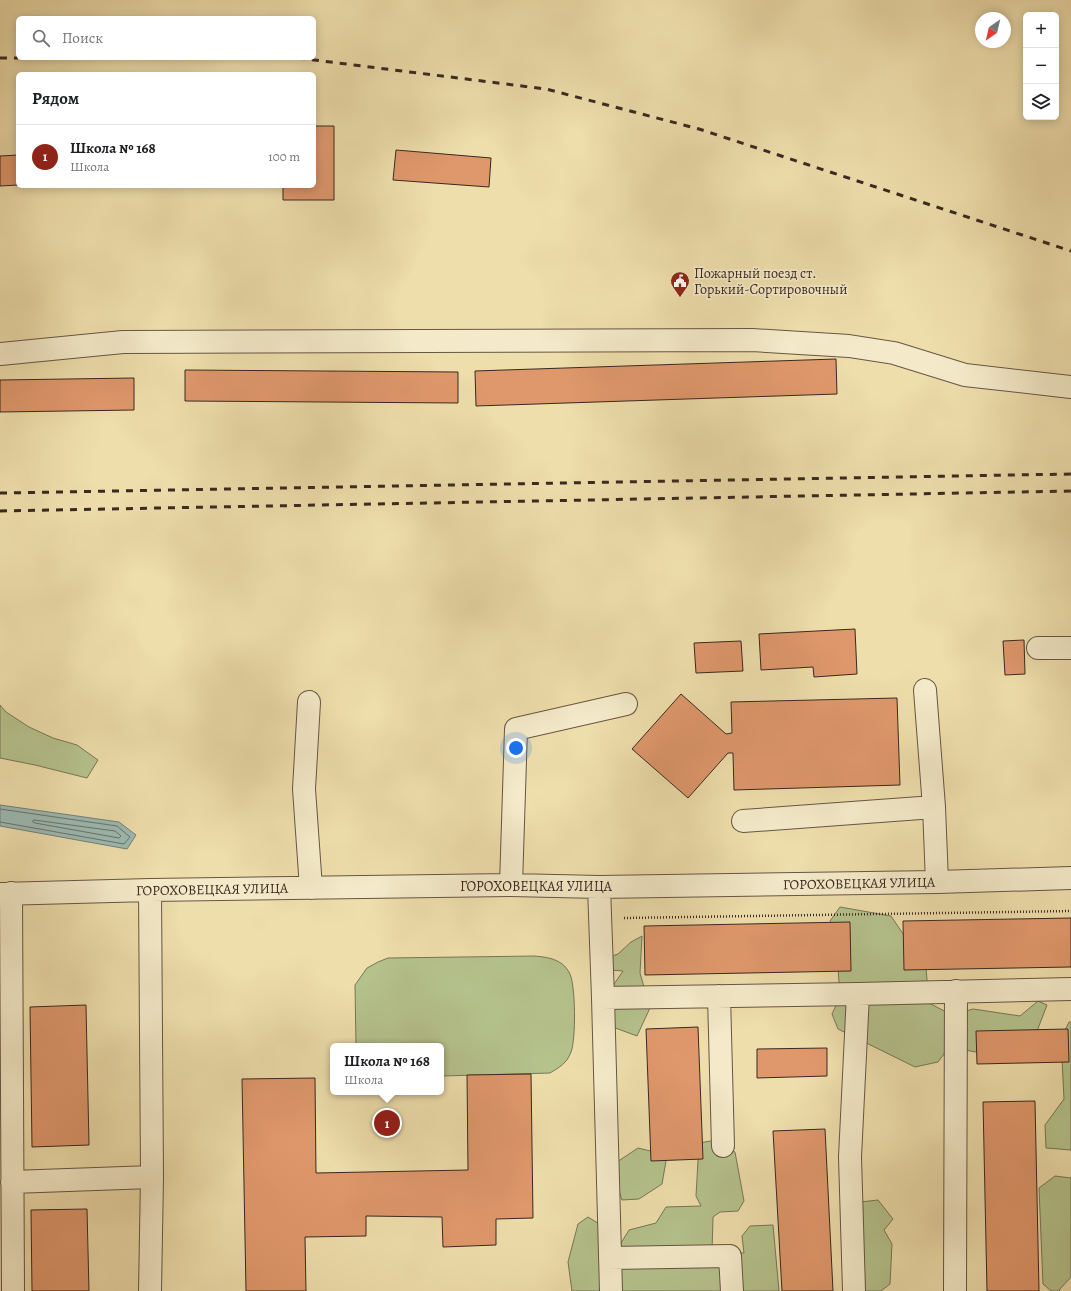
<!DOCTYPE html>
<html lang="ru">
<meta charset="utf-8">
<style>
body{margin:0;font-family:Alegreya,serif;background:#f6f6f6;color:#202124}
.controls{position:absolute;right:12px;top:12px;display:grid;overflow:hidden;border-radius:6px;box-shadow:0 2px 10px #0003}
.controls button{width:36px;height:36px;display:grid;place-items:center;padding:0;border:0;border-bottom:1px solid #e0e0e0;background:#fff;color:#202124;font:20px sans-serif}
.compass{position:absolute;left:975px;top:12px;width:36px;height:36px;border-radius:50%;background:#fff;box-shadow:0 2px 10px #0003;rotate:214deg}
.you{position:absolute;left:516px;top:748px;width:14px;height:14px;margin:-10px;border:3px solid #fff;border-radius:50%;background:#1a73e8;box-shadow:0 0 0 6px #1a73e833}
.badge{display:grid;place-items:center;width:26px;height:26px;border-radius:50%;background:#8f2418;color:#fff;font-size:13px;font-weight:700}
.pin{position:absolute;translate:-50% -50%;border:2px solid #fff;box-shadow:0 1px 4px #0006}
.popup{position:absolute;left:330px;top:1043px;width:114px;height:52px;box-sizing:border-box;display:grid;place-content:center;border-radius:6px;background:#fff;filter:drop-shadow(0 1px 3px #0005);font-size:13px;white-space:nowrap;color:#757577}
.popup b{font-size:15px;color:#202124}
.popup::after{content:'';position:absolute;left:50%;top:100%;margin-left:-8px;border:8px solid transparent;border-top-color:#fff}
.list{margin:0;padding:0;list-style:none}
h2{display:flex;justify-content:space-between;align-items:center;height:52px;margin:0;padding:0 16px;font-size:17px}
h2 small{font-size:13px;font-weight:400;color:#757577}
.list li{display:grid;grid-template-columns:26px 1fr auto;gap:12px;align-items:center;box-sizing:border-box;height:64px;padding:0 16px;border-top:1px solid #e0e0e0}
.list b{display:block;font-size:15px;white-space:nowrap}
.list p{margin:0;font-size:13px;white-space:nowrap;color:#757577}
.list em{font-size:13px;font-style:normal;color:#757577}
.icon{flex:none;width:22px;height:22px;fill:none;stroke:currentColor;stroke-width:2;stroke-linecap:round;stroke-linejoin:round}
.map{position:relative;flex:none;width:1071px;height:1291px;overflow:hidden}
.search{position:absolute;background:#fff;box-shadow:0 2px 10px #0003;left:16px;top:16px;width:300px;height:44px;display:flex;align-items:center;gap:10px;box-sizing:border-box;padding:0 14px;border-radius:6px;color:#757577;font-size:15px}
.panel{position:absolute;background:#fff;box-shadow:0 2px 10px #0003;left:16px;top:72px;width:300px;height:116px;border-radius:6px}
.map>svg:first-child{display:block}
.green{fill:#b5c28c;stroke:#777656}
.water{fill:#9cbab3;stroke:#748079}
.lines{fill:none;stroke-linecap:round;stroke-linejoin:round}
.shore{stroke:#6a726a;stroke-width:1}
.building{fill:#df986c;stroke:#392921}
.minor-casing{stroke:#665644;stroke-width:24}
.path{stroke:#392921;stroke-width:2.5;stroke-dasharray:1 2;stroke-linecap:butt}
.minor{stroke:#f4eac9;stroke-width:22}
.rail{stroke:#392921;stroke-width:3;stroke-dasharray:7 7;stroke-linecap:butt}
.labels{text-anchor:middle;stroke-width:3.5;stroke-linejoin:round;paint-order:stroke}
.poi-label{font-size:14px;fill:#392921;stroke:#f4eac9;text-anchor:start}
.street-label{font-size:14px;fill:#392921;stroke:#f4eac9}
</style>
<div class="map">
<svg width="1071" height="1291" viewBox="0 0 1071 1291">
<rect width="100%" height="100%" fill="#eedeac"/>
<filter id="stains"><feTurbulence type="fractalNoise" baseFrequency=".005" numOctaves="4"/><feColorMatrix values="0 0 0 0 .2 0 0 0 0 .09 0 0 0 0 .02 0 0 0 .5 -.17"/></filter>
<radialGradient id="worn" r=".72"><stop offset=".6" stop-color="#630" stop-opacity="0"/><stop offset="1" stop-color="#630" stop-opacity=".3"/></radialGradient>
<!-- green -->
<path class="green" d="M 0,705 L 6,712 L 29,727 L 53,738 L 77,745 L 98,760 L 87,778 L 35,765 L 0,758 Z
M 840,907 L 891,916 L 926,968 L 929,1003 L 952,1015 L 973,1009 L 1020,1016 L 1038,1001 L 1047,1005 L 1031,1047 L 997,1056 L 949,1047 L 938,1062 L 915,1067 L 838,1029 L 832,1014 L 840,997 L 836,938 L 830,921 Z
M 642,936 L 640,973 L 650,1008 L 637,1036 L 610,1026 L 612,987 L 623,971 L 611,970 L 607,958 L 618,954 L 631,942 Z
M 534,956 C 547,957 562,959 569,972 C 576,983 576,1040 571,1052 C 567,1063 560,1067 550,1073 L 441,1076 L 441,1046 L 356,1046 L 355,985 L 367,968 L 378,962 L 388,958 Z
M 1069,1022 L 1071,1022 L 1071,1150 L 1046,1148 L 1045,1125 L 1064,1099 L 1061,1039 Z
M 716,1140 L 735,1152 L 744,1201 L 738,1211 L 720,1212 L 713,1217 L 712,1252 L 744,1253 L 742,1236 L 750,1226 L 773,1225 L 779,1291 L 572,1291 L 568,1262 L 578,1224 L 588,1217 L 604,1227 L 610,1261 L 629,1230 L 656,1223 L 666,1207 L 701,1206 L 696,1196 L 699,1143 Z
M 638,1148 L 667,1155 L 662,1184 L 639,1199 L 622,1200 L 614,1175 L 617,1162 Z
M 1055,1176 L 1071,1178 L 1071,1277 L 1059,1290 L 1060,1291 L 1051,1291 L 1043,1284 L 1039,1188 Z
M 878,1200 L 893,1219 L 884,1230 L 892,1244 L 890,1284 L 881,1291 L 860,1291 L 857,1239 L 863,1230 L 856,1216 L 860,1202 Z"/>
<!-- water -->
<path class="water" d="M 0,805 L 119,822 L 136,835 L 127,849 L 0,826 Z"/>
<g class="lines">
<!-- shore -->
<path class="shore" d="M 0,809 L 117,826 L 130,837 L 124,844 L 0,822
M 34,820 L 115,831 L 121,836 L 119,838 L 35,823 L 33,822 Z"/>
</g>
<!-- building -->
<path class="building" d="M 314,126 L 334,126 L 334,200 L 283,200 L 283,186 L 314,186 Z
M 396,150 L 491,158 L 489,187 L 393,180 Z
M 18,155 L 18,185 L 0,186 L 0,156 Z
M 836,359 L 837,394 L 476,406 L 475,371 Z
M 185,370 L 458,372 L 458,403 L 185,401 Z
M 134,378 L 134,410 L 0,412 L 0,380 Z
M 855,629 L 857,674 L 814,677 L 813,667 L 761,670 L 759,634 Z
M 1024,640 L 1025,674 L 1005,675 L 1003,641 Z
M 741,641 L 743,671 L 696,673 L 694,643 Z
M 681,694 L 726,734 L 732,733 L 731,702 L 897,698 L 900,785 L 734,790 L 733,753 L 728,753 L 688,798 L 632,749 Z
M 1071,918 L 1071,967 L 904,970 L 903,921 Z
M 850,922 L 851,971 L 645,975 L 644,926 Z
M 86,1005 L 89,1145 L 32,1147 L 30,1007 Z
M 698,1027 L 703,1159 L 651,1161 L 646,1029 Z
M 1068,1029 L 1069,1062 L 977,1064 L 976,1031 Z
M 827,1048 L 827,1076 L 757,1078 L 757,1049 Z
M 531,1074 L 533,1218 L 496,1219 L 496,1245 L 443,1247 L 442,1217 L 366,1216 L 366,1236 L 305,1237 L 306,1291 L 246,1291 L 242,1079 L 315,1078 L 316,1173 L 468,1170 L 467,1075 Z
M 1035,1101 L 1039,1291 L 987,1291 L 983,1102 Z
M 825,1129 L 833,1291 L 782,1291 L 773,1131 Z
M 87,1209 L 89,1291 L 32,1291 L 31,1210 Z"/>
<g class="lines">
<!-- minor casing -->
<g class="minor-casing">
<path id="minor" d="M 0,354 L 123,342 L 752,340 L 849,346 L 894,353 L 965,375 L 1071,387
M 1038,648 L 1071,648
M 925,690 L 934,807 L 937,882
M 309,702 L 304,789 L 311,888
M 743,821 L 934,807
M 511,885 L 516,729 L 626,704
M 599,887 L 603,998 L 611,1291
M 150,890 L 152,1177 L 150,1291
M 11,893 L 13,1291
M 0,894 L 150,890 L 511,885 L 599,887 L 937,882 L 1071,878
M 719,996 L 723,1146
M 603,998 L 858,994 L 1071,989
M 12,1182 L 152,1177
M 610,1258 L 730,1256 L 732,1291
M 854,1291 L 850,1157 L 858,994
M 955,1291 L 956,991"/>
</g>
<!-- path -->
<path class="path" d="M 624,918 L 1071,911"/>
<!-- minor -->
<use href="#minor" class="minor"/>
<!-- rail -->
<path class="rail" d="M 0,58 L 18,58
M 298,58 L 546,89 L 699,129 L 1071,251
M 0,493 L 1071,474
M 0,511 L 1071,491"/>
</g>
<!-- icons -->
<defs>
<g id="civic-pin" transform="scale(1)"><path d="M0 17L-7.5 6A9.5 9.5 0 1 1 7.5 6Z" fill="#8f2418" stroke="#f4eac9"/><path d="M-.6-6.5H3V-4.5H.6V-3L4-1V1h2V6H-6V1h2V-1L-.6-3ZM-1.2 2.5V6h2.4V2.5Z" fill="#fff"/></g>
</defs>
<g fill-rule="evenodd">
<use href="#civic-pin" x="680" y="281"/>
</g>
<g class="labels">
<!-- poi labels -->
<g class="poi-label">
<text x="694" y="278">Пожарный поезд ст.<tspan x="694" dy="16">Горький-Сортировочный</tspan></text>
</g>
<!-- street labels -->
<g class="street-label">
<text transform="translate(859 883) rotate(-1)" y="5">ГОРОХОВЕЦКАЯ УЛИЦА</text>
<text x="536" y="891">ГОРОХОВЕЦКАЯ УЛИЦА</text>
<text transform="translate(212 889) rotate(-1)" y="5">ГОРОХОВЕЦКАЯ УЛИЦА</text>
</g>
</g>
<rect width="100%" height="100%" filter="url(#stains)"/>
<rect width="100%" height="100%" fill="url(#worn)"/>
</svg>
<div class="controls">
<button>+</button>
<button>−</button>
<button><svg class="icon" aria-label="layers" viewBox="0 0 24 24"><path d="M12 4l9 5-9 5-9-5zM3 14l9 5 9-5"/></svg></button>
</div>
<svg class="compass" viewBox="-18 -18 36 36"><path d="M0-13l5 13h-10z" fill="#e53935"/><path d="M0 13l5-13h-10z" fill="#757577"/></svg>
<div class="you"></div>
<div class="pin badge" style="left:387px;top:1123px">1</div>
<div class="popup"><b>Школа № 168</b>Школа</div>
<div class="search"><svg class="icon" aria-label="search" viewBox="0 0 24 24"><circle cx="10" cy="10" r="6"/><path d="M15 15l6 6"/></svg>Поиск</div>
<section class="panel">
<h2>Рядом<small></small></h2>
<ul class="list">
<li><span class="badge">1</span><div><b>Школа № 168</b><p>Школа</p></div><em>100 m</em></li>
</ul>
</section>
</div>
